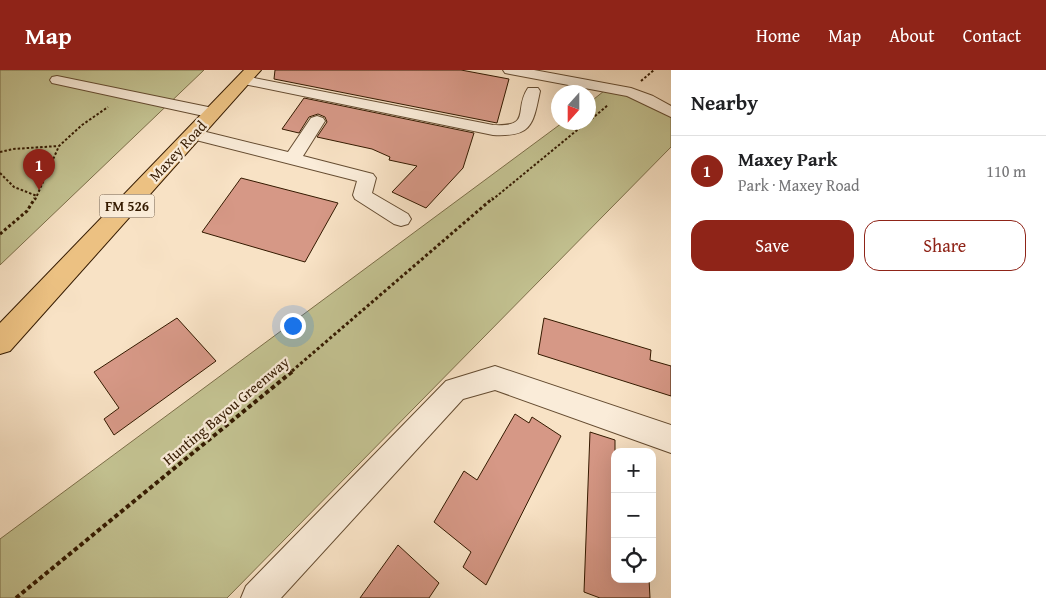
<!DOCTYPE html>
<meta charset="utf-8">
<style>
body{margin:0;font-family:"Gentium Book Plus",serif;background:#f6f6f6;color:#202124}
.controls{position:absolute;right:15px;bottom:15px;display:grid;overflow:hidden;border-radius:10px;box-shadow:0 5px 20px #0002}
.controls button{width:45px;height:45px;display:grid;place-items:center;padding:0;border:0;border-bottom:1px solid #e0e0e0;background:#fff;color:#202124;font:25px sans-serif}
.compass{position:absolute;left:551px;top:15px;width:45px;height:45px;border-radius:50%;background:#fff;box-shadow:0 5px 20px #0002;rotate:201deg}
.you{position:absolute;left:292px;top:255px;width:18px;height:18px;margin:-12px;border:4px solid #fff;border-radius:50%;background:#1a73e8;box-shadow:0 0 0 8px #1a73e833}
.badge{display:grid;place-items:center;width:32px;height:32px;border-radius:50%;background:#8f2418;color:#fff;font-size:16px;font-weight:700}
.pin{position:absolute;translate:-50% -41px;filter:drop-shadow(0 1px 2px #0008)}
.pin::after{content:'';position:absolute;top:26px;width:18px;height:15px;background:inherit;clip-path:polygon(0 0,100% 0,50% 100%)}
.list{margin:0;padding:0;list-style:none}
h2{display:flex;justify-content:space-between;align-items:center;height:65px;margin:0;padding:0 20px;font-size:21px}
h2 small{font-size:16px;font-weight:400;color:#757577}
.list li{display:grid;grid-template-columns:32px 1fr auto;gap:15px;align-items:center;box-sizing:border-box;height:70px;padding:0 20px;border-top:1px solid #e0e0e0}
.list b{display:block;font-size:19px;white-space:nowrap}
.list p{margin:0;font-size:16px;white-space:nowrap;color:#757577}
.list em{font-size:16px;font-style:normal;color:#757577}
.actions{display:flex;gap:10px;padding:15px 20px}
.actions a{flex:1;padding:11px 0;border:1px solid #8f2418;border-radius:15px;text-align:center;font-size:18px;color:#8f2418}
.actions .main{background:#8f2418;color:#fff}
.icon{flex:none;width:28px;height:28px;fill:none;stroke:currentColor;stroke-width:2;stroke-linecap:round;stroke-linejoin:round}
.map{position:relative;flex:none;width:671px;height:528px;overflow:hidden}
header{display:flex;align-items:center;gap:30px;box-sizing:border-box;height:70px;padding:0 25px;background:#8f2418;color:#fff}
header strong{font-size:24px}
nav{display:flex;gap:28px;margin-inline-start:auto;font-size:18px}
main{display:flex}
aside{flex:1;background:#fff}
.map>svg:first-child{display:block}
.green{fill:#c3c291;stroke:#7c6e48}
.building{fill:#d69886;stroke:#341a00}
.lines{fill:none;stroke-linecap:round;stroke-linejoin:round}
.minor-casing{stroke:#654c31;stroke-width:2}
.major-casing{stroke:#341a00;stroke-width:2}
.path-far2{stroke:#341a00;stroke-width:2;stroke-dasharray:2.5 2;stroke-linecap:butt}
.path-far1{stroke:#341a00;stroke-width:3;stroke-dasharray:3 2.5;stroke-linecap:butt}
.path{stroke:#341a00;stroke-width:4;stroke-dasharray:4.5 3;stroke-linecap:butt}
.minor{fill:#faecd9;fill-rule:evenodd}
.major{fill:#ecc182;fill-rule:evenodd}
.labels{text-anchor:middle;stroke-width:4.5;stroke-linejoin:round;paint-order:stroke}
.shield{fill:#faecd9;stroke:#6f5941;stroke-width:1}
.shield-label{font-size:14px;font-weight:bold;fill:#341a00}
.street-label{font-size:15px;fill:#341a00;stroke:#faecd9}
</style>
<header>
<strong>Map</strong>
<nav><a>Home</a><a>Map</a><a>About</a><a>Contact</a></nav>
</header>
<main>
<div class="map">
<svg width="671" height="528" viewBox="0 0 671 528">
<rect width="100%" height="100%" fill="#f8e2c5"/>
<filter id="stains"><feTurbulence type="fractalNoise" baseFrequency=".004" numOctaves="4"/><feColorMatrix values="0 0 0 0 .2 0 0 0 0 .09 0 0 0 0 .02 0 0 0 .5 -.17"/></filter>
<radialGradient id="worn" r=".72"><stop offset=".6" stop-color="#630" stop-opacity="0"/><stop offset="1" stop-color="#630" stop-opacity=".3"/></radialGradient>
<!-- green -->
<path class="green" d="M 0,0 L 204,0 L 0,195 Z
M 604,21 L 632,26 L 671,47 L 671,77 L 227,528 L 0,528 L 0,469 L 562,53 L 588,52 L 589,33 Z"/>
<!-- building -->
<path class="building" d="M 275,0 L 461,0 L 509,9 L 497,53 L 274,9 Z
M 304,28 L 474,63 L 463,98 L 426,138 L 392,122 L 417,96 L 389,90 L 390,87 L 372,79 L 317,67 L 327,52 L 325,47 L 318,44 L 309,47 L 299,63 L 282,59 Z
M 241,108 L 338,133 L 305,192 L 202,162 Z
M 177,248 L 216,291 L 114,365 L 104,349 L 119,338 L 94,302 Z
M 544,248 L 651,280 L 650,290 L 671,296 L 671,326 L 538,284 Z
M 515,344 L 529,353 L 532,347 L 561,366 L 486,515 L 463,497 L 471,482 L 434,452 L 464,401 L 477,410 Z
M 590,362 L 615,370 L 615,509 L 649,509 L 650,528 L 600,528 L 584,522 Z
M 398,475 L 439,513 L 429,528 L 360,528 Z"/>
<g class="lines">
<!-- minor casing -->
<g class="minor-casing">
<path id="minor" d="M 503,0 L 534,0 L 631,18 L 653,26 L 671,36 L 671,47 L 627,26 L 510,4 L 505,3 Z
M 57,6 L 213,38 L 219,40 L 221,43 L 219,46 L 213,48 L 52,13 L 50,10 L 52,7 Z
M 244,6 L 493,55 C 533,57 513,40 528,18 L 538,18 L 540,21 C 533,55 532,67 493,65 L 239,13 L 237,10 L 239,7 Z
M 317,46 L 323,48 L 325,51 L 303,86 L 373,104 L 376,108 L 372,123 L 408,144 L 411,149 L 408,154 L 401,156 L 394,154 L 355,129 L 353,125 L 357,111 L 188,68 L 186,64 L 188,60 L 194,59 L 288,82 L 311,48 Z
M 495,296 L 671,355 L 671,383 L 495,320 L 463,329 L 281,528 L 241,528 L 246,516 L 446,311 Z"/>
</g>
<!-- major casing -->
<g class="major-casing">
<path id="major" d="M 244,0 L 261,0 L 10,281 L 0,284 L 0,253 Z"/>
</g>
<!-- path-far2 -->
<path class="path-far2" d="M 641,11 L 654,0
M 588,52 L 608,35
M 0,82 L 13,79 L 58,76
M 0,103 L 14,117 L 37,126
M 35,130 L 59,76 L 82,55 L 108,37
M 492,130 L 587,52"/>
<!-- path-far1 -->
<path class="path-far1" d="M 0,164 L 27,141 L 35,128
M 292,301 L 493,128"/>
<!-- path -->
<path class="path" d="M 16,528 L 294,300"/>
<!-- minor -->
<use href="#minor" class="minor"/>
<!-- major -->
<use href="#major" class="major"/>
</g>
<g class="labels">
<!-- shield labels -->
<rect class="shield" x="99.5" y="124.5" width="55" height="23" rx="4"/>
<g class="shield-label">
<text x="127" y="141">FM 526</text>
</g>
<!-- street labels -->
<g class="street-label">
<text transform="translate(178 81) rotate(-47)" y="5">Maxey Road</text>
<text transform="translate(226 341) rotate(-40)" y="5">Hunting Bayou Greenway</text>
</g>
</g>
<rect width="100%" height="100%" filter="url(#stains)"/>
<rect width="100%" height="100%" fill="url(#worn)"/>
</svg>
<div class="controls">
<button>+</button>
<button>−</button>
<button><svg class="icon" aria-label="locate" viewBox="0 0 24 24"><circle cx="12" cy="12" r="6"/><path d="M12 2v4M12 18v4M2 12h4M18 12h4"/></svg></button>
</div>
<svg class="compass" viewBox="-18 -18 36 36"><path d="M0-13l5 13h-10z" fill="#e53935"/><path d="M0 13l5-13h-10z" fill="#757577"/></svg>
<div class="you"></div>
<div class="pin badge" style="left:39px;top:120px">1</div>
</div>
<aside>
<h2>Nearby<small></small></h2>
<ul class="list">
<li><span class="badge">1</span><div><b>Maxey Park</b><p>Park · Maxey Road</p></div><em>110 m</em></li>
</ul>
<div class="actions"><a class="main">Save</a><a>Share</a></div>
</aside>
</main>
